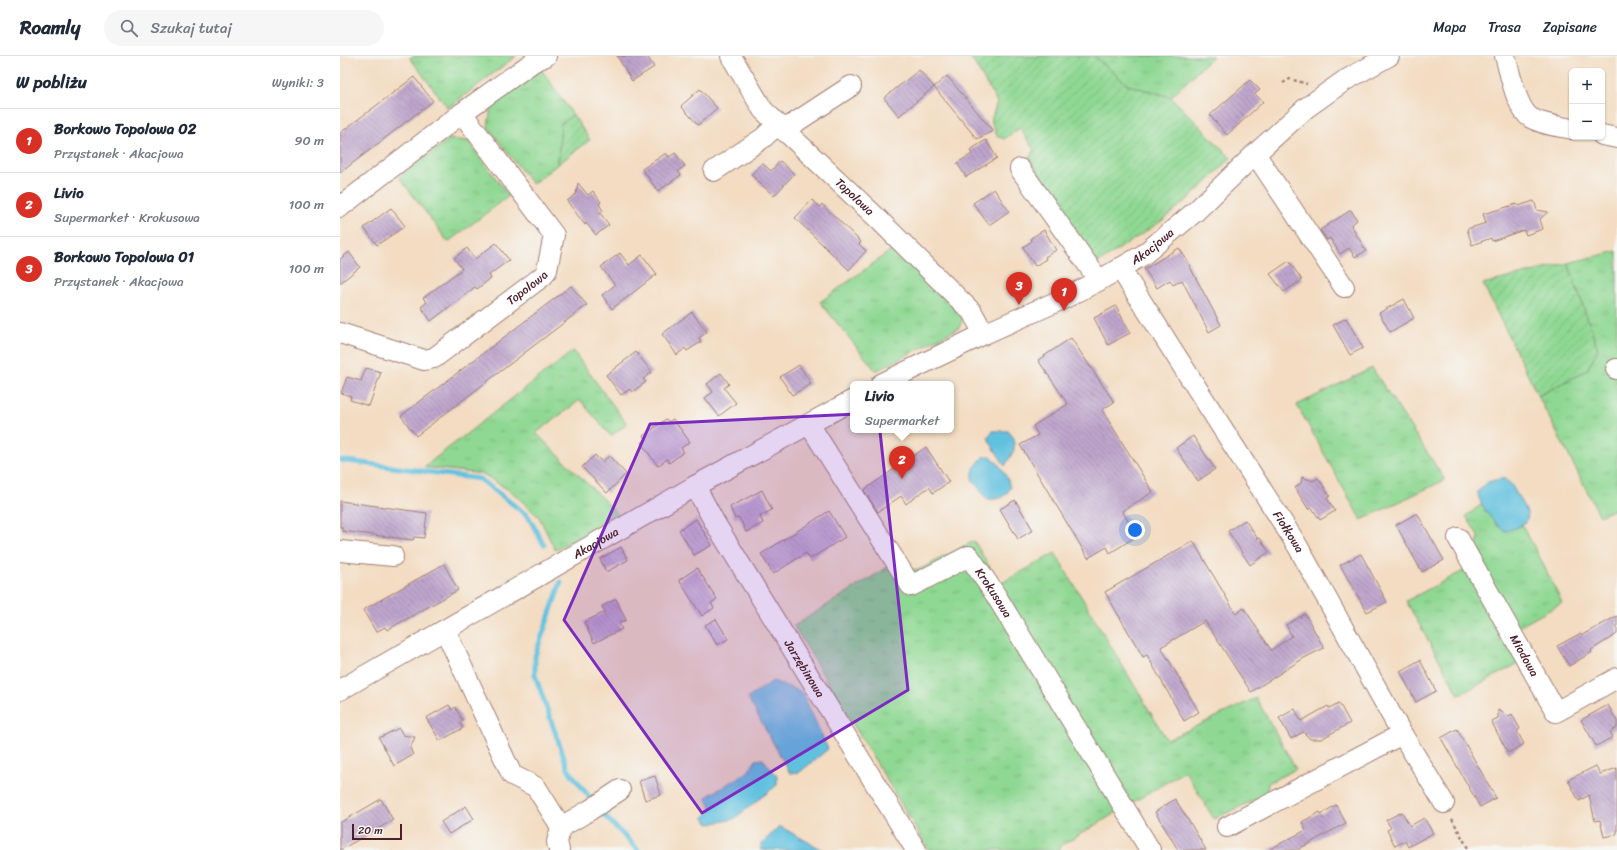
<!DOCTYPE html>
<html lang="pl">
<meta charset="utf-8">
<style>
body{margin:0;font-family:Sriracha,sans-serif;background:#f6f6f7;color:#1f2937}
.controls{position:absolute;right:12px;top:12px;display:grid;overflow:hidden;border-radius:6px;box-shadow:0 1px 3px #0004}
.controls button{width:36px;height:36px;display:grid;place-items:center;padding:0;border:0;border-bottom:1px solid #e0e1e3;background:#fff;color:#1f2937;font:20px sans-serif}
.scale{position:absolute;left:12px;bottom:10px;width:50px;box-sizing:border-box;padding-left:4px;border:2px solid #4a1f2b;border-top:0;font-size:11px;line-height:14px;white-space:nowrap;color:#4a1f2b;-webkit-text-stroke:3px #f6f6f2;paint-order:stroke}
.you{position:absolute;left:795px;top:474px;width:14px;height:14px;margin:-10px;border:3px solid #fff;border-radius:50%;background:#1a73e8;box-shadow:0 0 0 6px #1a73e833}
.badge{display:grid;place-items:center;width:26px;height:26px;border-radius:50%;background:#d93025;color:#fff;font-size:13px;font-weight:700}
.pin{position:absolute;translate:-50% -33px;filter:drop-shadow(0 1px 2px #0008)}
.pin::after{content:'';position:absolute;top:21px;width:14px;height:12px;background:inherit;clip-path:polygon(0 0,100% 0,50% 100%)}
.popup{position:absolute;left:510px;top:325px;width:104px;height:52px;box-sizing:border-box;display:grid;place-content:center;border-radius:6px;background:#fff;filter:drop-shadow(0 1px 3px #0005);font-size:13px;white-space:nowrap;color:#747a83}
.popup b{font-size:15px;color:#1f2937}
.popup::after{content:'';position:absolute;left:50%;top:100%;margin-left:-8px;border:8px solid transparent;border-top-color:#fff}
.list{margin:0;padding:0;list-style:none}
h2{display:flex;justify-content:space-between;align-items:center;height:52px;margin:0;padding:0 16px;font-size:17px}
h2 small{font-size:13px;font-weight:400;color:#747a83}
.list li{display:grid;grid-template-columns:26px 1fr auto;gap:12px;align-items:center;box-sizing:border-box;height:64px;padding:0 16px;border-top:1px solid #e0e1e3}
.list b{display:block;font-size:15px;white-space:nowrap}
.list p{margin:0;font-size:13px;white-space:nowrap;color:#747a83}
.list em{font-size:13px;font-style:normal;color:#747a83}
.icon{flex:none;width:22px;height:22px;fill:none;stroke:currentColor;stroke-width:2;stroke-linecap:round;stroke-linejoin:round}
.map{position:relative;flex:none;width:1277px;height:794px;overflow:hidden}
header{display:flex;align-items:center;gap:24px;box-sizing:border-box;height:56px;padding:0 20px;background:#fff;border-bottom:1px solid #e0e1e3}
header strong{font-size:19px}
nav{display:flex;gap:22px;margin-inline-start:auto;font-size:14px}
.search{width:280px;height:36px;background:#f6f6f7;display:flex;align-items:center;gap:10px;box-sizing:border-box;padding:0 14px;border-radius:22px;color:#747a83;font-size:15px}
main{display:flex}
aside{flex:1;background:#fff}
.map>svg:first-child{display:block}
.grass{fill:url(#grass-tufts);stroke:#6c7c5f}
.garden{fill:url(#garden-furrows);stroke:#6c7c5f}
.water{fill:#60c1df;stroke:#557085}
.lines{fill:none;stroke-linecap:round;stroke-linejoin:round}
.stream{stroke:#60c1df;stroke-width:5}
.building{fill:url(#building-back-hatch)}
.minor-casing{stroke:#9e7e76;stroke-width:22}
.path{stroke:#9e7e76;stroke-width:2.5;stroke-dasharray:3 3;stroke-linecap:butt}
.minor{stroke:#fff;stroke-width:20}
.marked{fill:#7b2cbf;fill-opacity:0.2;stroke:#7b2cbf;stroke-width:3;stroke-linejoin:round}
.labels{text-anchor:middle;stroke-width:3;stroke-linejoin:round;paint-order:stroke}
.street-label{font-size:12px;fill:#4a1f2b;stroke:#f6f6f2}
</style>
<header>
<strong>Roamly</strong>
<div class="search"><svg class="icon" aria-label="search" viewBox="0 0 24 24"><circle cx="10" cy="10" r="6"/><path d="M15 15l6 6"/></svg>Szukaj tutaj</div>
<nav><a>Mapa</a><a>Trasa</a><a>Zapisane</a></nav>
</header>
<main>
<aside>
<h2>W pobliżu<small>Wyniki: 3</small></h2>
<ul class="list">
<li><span class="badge">1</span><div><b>Borkowo Topolowa 02</b><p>Przystanek · Akacjowa</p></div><em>90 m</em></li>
<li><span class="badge">2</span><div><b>Livio</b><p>Supermarket · Krokusowa</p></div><em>100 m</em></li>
<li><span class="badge">3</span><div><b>Borkowo Topolowa 01</b><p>Przystanek · Akacjowa</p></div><em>100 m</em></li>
</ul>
</aside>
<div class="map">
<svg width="1277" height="794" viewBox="0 0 1277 794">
<defs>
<pattern id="grass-tufts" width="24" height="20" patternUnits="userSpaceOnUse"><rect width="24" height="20" fill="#8fd893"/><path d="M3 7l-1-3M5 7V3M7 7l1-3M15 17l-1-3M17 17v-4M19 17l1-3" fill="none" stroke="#7db97f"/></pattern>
<pattern id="garden-furrows" width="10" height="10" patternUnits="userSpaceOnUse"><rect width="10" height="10" fill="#8fd893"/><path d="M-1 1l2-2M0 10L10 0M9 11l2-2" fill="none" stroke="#7db97f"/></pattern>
<pattern id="building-back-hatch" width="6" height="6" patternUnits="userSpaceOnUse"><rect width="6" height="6" fill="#bea5cc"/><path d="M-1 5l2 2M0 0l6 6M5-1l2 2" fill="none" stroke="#9c86a6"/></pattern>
</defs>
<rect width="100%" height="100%" fill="#f6f6f2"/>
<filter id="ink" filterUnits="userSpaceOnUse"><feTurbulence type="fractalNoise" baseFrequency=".025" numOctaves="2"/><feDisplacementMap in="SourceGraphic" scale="8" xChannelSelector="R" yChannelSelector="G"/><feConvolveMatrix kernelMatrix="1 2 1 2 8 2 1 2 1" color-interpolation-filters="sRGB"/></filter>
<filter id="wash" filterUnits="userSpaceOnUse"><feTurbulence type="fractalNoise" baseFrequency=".012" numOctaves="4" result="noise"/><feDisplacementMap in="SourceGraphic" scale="16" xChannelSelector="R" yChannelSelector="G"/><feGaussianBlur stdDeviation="0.9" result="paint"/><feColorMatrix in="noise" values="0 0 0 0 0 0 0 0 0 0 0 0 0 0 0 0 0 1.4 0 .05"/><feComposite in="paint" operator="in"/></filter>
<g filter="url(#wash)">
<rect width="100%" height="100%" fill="#f3dcc1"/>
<!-- grass -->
<path class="grass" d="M 73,0 L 176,0 L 108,52 L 70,2 Z
M 754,0 L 873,0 L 831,41 L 788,29 Z
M 201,13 L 233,59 L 221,69 L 218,108 L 192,128 L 148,71 L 151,51 Z
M 109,83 L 128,85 L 169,140 L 108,186 L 59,121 Z
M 553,193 L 624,260 L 619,272 L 536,315 L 480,246 Z
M 1277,195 L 1277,327 L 1275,329 L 1277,335 L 1277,452 L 1260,460 L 1198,340 L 1247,314 L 1258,293 L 1228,207 Z
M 233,295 L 287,368 L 271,380 L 240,344 L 196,377 L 278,458 L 215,494 L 199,461 L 172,436 L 143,418 L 84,411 Z
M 1032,312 L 1105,424 L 1021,464 L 957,349 Z
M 1142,448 L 1157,470 L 1176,472 L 1182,469 L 1197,496 L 1222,547 L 1175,573 L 1134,499 L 1139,481 L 1126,460 Z
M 634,485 L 660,528 L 715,497 L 827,684 L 916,642 L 956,713 L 928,727 L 927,738 L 874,763 L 845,715 L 719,791 L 720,794 L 589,794 L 454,570 L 548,511 L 579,514 Z
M 1127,513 L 1179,607 L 1119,639 L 1066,545 Z"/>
<!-- garden -->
<path class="garden" d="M 630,0 L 754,0 L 788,29 L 831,41 L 891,102 L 863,130 L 823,164 L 758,207 L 751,201 L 689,102 L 694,94 L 680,72 L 664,83 L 657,80 L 651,65 L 657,46 Z
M 233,59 L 250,84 L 218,108 L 221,68 Z
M 1228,207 L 1258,293 L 1247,314 L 1198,340 L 1143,228 Z"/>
<!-- water -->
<path class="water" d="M 653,375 L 668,375 L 674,382 L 674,394 L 665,410 L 650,386 L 648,381 Z
M 651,400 C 660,409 668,420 670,432 C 665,442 657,444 647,443 L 632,423 L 634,412 L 643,401 Z
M 1163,422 L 1171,428 L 1188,458 L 1186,467 L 1176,472 L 1165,475 C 1155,469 1137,447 1138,435 L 1148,426 Z
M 433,625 L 462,636 L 488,693 L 460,716 L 450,717 L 408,642 Z
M 423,703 L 437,720 L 437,729 L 394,763 L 369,768 L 363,761 L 372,753 L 366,741 L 408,716 L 416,704 Z
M 439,770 L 483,794 L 420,794 L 422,788 Z"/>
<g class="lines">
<!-- stream -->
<path class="stream" d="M 0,404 L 140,423 L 188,460 L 204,489
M 221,526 L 195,600 L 195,619 L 228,713 L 250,742
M 263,758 L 298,794"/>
</g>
<g id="blocks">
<!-- building -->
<path class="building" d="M 277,0 L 307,0 L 314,11 L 292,25 Z
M 579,14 L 594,31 L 559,60 L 544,42 Z
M 607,20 L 653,75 L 637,83 L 594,31 Z
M 74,21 L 93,45 L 0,117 L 0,77 Z
M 910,24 L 920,34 L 915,38 L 923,46 L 887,79 L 870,59 Z
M 360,33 L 377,52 L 358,69 L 341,50 Z
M 646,84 L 657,102 L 626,121 L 617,107 L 632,98 L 630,94 Z
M 326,97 L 329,101 L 335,97 L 345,110 L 338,115 L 341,119 L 318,135 L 302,113 Z
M 440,105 L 454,118 L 434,140 L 411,119 L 422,107 L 431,115 Z
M 238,127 L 248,139 L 253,135 L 261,146 L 259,148 L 263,155 L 260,157 L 269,169 L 256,179 L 246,167 L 245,169 L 227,145 L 236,138 Z
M 654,133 L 669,155 L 649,169 L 633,147 Z
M 472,144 L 480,151 L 482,148 L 521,186 L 519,188 L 526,195 L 509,214 L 455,162 Z
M 1194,145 L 1197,154 L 1208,156 L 1200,163 L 1203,173 L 1186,179 L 1184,174 L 1152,185 L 1151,182 L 1132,189 L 1127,173 L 1146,167 L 1143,158 L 1177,148 L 1178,150 Z
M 51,152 L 65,170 L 37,189 L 24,172 Z
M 1011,154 L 1017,164 L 1011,169 L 1026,195 L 1015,201 L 1009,192 L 1000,198 L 990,182 L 987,184 L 980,174 Z
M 704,174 L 716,194 L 705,201 L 706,203 L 695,210 L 683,191 L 692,185 L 691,182 Z
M 156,187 L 169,204 L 149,219 L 151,222 L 137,233 L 135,231 L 91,265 L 81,251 L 87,246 L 83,242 L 122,213 L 114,202 L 127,192 L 135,203 Z
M 839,192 L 851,210 L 850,211 L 881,269 L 869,276 L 842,224 L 833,229 L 830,224 L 817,232 L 804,213 Z
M 9,196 L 20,211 L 0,227 L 0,203 Z
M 280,197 L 289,209 L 302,199 L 317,218 L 272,253 L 262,239 L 275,229 L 261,211 Z
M 949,205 L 962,224 L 944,236 L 930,218 Z
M 231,230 L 247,249 L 76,380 L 61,360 Z
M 1064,243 L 1074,262 L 1050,276 L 1039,257 Z
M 776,250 L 790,277 L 768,289 L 754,262 Z
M 352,256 L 367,276 L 359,282 L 361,286 L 347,295 L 345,292 L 337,299 L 322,278 Z
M 1006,262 L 1023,292 L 1010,299 L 993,269 Z
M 731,282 L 774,346 L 762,354 L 813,436 L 782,455 L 797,480 L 770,497 L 767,491 L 748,502 L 680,389 L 698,379 L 693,370 L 728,348 L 698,304 Z
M 296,296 L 312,316 L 303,323 L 306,326 L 292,336 L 290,333 L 281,339 L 266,319 Z
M 459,309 L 471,328 L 452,339 L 440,321 Z
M 26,312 L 41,316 L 29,350 L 10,344 L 11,340 L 1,337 L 7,321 L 21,325 Z
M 381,317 L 389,328 L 384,332 L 396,347 L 379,360 L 365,342 L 373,336 L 367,328 Z
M 326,363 L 329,366 L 333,363 L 350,386 L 341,392 L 344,396 L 329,407 L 327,403 L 318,410 L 301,387 L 306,384 L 303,380 Z
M 853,380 L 875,413 L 858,425 L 836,392 Z
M 586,391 L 609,426 L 593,437 L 589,431 L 566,448 L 561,440 L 538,456 L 524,434 Z
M 255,399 L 262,406 L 269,400 L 286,418 L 267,437 L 242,411 Z
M 962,421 L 973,425 L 978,422 L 990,440 L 987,442 L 995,455 L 980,464 L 972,452 L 969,454 L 955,432 L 961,427 Z
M 422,434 L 432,454 L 420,460 L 423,467 L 406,476 L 399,461 L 395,463 L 390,451 Z
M 675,444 L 693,474 L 678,483 L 660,453 Z
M 0,445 L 87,457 L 84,482 L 74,481 L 73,484 L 2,475 L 2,471 L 0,471 Z
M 489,455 L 505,481 L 470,503 L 466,497 L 433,518 L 421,498 Z
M 1077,457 L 1104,504 L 1082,516 L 1056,469 Z
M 356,463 L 372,489 L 354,499 L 339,474 Z
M 905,464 L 918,483 L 920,482 L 929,496 L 910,509 L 888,475 Z
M 853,485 L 896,558 L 904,552 L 931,594 L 952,580 L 946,569 L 965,558 L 984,592 L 964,602 L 911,636 L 865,565 L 821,591 L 859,656 L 844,665 L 807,599 L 803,601 L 765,536 Z
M 281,491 L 288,504 L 266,516 L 260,503 Z
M 1021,498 L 1047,546 L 1027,556 L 1000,509 Z
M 104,508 L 118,534 L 47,574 L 45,571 L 36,576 L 23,554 Z
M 357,512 L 377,543 L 371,547 L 374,552 L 362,560 L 339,524 Z
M 276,543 L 286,564 L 279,567 L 282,573 L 254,587 L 244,566 L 265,556 L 262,550 Z
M 1277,560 L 1277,578 L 1251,594 L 1252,596 L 1229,610 L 1217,590 L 1241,577 L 1242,579 Z
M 376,563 L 388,583 L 377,589 L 365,569 Z
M 1080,604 L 1096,635 L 1076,646 L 1060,615 Z
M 999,647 L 1010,667 L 981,683 L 970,683 L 963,676 L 951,683 L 939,662 L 955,653 L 961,665 L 988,650 L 989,652 Z
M 109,649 L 112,654 L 115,651 L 123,665 L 120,667 L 123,672 L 100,685 L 86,662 Z
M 1268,649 L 1277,665 L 1277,672 L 1270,676 L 1273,681 L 1256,690 L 1241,664 Z
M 1158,654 L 1169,660 L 1172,658 L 1180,673 L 1177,675 L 1184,688 L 1168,697 L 1151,665 L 1158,662 Z
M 59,672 L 63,679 L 75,681 L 70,692 L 73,699 L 54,710 L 39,682 Z
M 1117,673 L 1156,742 L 1140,751 L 1101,682 Z
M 1256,710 L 1260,718 L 1277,712 L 1277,778 L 1264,781 L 1260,764 L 1255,765 L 1249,739 L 1239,745 L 1228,724 Z
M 315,720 L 321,739 L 305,744 L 299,725 Z
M 41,743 L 53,764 L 0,794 L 0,767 Z
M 835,743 L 852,770 L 866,794 L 838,794 L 831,782 L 815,756 Z
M 996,749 L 1006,767 L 957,794 L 928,794 L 966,774 L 962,766 L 980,756 L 981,758 Z
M 126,750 L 134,763 L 109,778 L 101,766 Z
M 1062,756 L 1070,770 L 1084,762 L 1093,777 L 1068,791 L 1065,785 L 1055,790 L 1047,774 L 1051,772 L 1046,764 Z"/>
</g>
</g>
<g filter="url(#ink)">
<use href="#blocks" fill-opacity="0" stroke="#9e7e76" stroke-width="1"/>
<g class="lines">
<!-- minor casing -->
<g class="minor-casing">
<g id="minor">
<path id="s1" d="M 391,0 L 423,54 L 535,160 L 632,256 L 644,278"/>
<path d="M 1165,0 C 1170,16 1176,53 1191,62 C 1203,69 1218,70 1232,73"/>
<path d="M 444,75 L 453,68 L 511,30"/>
<path d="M 1262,79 L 1277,82"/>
<path d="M 914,99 L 920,105 L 1004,231"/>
<path d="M 680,113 L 753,216 L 758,225"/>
<path d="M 374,115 L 423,82 L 438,68"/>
<path d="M 0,151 L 122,57 L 193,6 L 206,0"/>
<path id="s2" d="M 780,212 L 957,489 L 1062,678 L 1104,747"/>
<path id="s3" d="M 0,277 L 84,304 L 94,302 L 203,220 L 207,214 L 214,179 L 122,57"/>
<path d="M 1276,313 L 1277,313"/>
<path id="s4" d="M 541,328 L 644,278 L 725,242 L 758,225 L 803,199 L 856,155 L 914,99 L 966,52 L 1004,25 L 1049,0"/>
<path id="s5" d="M 469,368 L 571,530 L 629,500 L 655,538 L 810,794"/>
<path id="s6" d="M 355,430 L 375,467 L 576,794"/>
<path id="s7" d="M 1118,482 L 1216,656 L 1277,622"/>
<path d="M 0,495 L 53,500"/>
<path d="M 105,574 L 172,719 L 196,731 L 221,771 L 217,786 L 219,794"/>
<path id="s8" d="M 0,634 L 355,430 L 513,344"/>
<path d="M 221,771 L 250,754 L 280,734"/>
<path d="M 887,771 L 1062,678"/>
</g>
</g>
<!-- path -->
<path class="path" d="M 943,27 L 950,23 L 967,28
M 1112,763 L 1129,794"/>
<!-- minor -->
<use href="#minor" class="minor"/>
</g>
</g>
<!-- marked area -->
<path class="marked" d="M 538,357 L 568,634 L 362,757 L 224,564 L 310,368 Z"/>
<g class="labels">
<!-- street labels -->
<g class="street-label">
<text dy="4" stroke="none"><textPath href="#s1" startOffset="189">Topolowa</textPath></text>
<text dy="4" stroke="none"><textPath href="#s4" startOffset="305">Akacjowa</textPath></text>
<text dy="4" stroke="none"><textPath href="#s3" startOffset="215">Topolowa</textPath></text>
<text dy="4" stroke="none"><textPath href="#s2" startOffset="313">Fiołkowa</textPath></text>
<text dy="4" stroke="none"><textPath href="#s8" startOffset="295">Akacjowa</textPath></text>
<text dy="4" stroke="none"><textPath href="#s5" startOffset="301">Krokusowa</textPath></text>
<text dy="4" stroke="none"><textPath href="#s7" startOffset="135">Miodowa</textPath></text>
<text dy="4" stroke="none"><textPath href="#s6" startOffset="213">Jarzębinowa</textPath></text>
</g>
</g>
</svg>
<div class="controls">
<button>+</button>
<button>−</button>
</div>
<div class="scale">20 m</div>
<div class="you"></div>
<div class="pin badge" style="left:724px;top:255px">1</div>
<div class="pin badge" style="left:562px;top:423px">2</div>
<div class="popup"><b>Livio</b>Supermarket</div>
<div class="pin badge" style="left:679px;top:249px">3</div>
</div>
</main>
